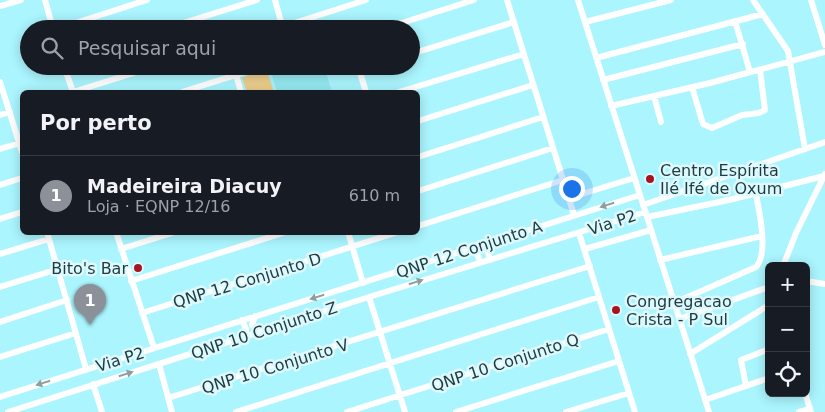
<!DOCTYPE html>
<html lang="pt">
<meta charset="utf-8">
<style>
body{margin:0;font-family:"DejaVu Sans",sans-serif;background:#20242c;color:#f1f3f6}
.controls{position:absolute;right:15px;bottom:15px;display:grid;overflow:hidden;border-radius:8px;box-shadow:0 2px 12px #0003}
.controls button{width:45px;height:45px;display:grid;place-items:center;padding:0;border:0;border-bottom:1px solid #363941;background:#171b24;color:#f1f3f6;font:25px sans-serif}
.you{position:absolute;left:571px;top:188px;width:18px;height:18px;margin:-12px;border:4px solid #fff;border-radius:50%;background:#1a73e8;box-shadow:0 0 0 8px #1a73e833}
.badge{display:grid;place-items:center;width:32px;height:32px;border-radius:50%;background:#8c9099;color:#fff;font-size:16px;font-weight:700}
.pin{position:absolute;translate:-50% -41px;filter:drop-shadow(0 1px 2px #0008)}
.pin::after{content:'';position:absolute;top:26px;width:18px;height:15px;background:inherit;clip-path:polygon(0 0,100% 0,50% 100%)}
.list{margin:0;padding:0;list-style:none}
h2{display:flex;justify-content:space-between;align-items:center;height:65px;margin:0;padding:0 20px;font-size:21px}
h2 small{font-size:16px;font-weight:400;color:#9ea1a6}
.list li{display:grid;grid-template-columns:32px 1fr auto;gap:15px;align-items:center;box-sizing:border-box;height:80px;padding:0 20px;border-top:1px solid #363941}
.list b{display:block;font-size:19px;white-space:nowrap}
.list p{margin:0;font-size:16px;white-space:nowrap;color:#9ea1a6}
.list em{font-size:16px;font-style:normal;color:#9ea1a6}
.icon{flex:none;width:28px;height:28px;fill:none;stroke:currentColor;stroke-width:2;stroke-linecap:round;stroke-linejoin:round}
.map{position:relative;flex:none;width:825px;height:412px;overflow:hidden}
.search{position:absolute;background:#171b24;box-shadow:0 2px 12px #0003;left:20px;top:20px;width:400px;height:55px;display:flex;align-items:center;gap:12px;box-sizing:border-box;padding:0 18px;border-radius:28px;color:#9ea1a6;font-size:19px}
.panel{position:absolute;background:#171b24;box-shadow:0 2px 12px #0003;left:20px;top:90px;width:400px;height:145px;border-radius:8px}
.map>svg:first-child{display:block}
.built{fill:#94e8f1}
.green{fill:#ebce8e}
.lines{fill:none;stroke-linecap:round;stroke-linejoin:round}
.minor{stroke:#fff;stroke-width:6}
.oneway{fill:#8e9e9f}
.poi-dot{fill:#a8131e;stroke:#def9fd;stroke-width:2}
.labels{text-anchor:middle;stroke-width:5;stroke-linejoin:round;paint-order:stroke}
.poi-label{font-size:16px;fill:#1d3c3f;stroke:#def9fd;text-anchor:start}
.street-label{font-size:16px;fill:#1d3c3f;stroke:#def9fd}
</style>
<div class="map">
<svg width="825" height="412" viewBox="0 0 825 412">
<rect width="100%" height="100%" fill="#abf5fe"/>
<!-- built -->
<path class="built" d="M 289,66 L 324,66 L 332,92 L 277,92 L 271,72 Z"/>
<!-- green -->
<path class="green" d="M 266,68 L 274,92 L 247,92 L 242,78 Z"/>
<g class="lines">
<!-- minor -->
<path class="minor" d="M 45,0 L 53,29
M 275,0 L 283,29
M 507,0 L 574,215
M 578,0 L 709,412
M 753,0 L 788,51 L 805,149
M 811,0 L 825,45
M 0,6 L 21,0
M 735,21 L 750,72
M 585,22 L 671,0
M 57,29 L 147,0
M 164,29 L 257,0
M 276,29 L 366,0
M 383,29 L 474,0
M 411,54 L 514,22
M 596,58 L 763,14
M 64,66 L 73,92
M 358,66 L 366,92
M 359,70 L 373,66
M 236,75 L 241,92
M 603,80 L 743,44
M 0,82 L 22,152
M 692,87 L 703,124 L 712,128 L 742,115 L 759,113 L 765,110 L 760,70
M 73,92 L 156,66
M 182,92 L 264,66
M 399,92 L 524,54
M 654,96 L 661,122
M 611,106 L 710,83 L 825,52
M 0,115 L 10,112
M 418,121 L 533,85
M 0,149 L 20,143
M 418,157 L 543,117
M 0,185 L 22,178
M 418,191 L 553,148
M 569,198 L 634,178
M 643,205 L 825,142
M 647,217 L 729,200 L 824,176
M 0,219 L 22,212
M 418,226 L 563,180
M 47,232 L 86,369
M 116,232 L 154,348
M 348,232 L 363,283
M 579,233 L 635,412
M 486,244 L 490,260
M 475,247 L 480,262
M 121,249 L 175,232
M 585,249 L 651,230
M 0,254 L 49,239
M 660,260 L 762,236
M 783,266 L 796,233 L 825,174
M 131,281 L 286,232
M 806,281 L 825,284
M 0,287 L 58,269
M 369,297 L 405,412
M 674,303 L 756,267 C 769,253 759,211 756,194
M 142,313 L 398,232
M 255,316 L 252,325 L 259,332
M 679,319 L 769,287
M 242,320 L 246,329 L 245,336
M 0,322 L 67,300
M 690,354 L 769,305
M 0,357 L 76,333
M 159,364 L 172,412
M 93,384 L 102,412
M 746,386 L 741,360 L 769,349
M 805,393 L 811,412
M 0,397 L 640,195
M 168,398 L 590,266
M 705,400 L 769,378
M 8,412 L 369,297 L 645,212
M 236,412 L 599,297
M 347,412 L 609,329
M 456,412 L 619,361
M 566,412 L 629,393
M 799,412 L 810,409"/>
</g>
<!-- one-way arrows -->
<defs><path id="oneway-solid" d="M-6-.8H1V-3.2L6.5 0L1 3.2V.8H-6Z" transform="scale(1.25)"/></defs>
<g class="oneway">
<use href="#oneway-solid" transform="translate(607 205) rotate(162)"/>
<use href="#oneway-solid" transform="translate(416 282) rotate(-17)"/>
<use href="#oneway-solid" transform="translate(317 297) rotate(163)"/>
<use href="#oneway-solid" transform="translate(126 374) rotate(-17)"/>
<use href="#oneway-solid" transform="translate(43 383) rotate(162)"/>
</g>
<!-- markers -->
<g class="poi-dot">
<circle cx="650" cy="179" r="5"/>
<circle cx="138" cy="268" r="5"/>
<circle cx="616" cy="310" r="5"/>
</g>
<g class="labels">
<!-- poi labels -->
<g class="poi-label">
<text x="660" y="176">Centro Espírita<tspan x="660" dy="18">Ilé Ifé de Oxum</tspan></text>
<text x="128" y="274" text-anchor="end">Bito's Bar</text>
<text x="626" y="307">Congregacao<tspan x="626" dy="18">Crista - P Sul</tspan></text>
</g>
<!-- street labels -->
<g class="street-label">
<text transform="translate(612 222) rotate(-18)" y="6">Via P2</text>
<text transform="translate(469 249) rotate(-18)" y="6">QNP 12 Conjunto A</text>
<text transform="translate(247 280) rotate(-17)" y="6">QNP 12 Conjunto D</text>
<text transform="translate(264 330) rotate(-18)" y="6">QNP 10 Conjunto Z</text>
<text transform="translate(120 359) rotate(-17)" y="6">Via P2</text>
<text transform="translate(505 362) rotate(-18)" y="6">QNP 10 Conjunto Q</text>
<text transform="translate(275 366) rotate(-17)" y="6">QNP 10 Conjunto V</text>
</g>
</g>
</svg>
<div class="controls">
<button>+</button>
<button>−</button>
<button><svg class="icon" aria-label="locate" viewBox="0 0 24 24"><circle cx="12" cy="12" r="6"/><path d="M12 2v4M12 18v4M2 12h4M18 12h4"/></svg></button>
</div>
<div class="you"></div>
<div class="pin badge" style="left:90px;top:325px">1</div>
<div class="search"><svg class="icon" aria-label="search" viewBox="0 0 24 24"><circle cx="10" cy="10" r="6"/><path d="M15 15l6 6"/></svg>Pesquisar aqui</div>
<section class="panel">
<h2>Por perto<small></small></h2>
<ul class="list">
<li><span class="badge">1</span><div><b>Madeireira Diacuy</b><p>Loja · EQNP 12/16</p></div><em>610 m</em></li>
</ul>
</section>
</div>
